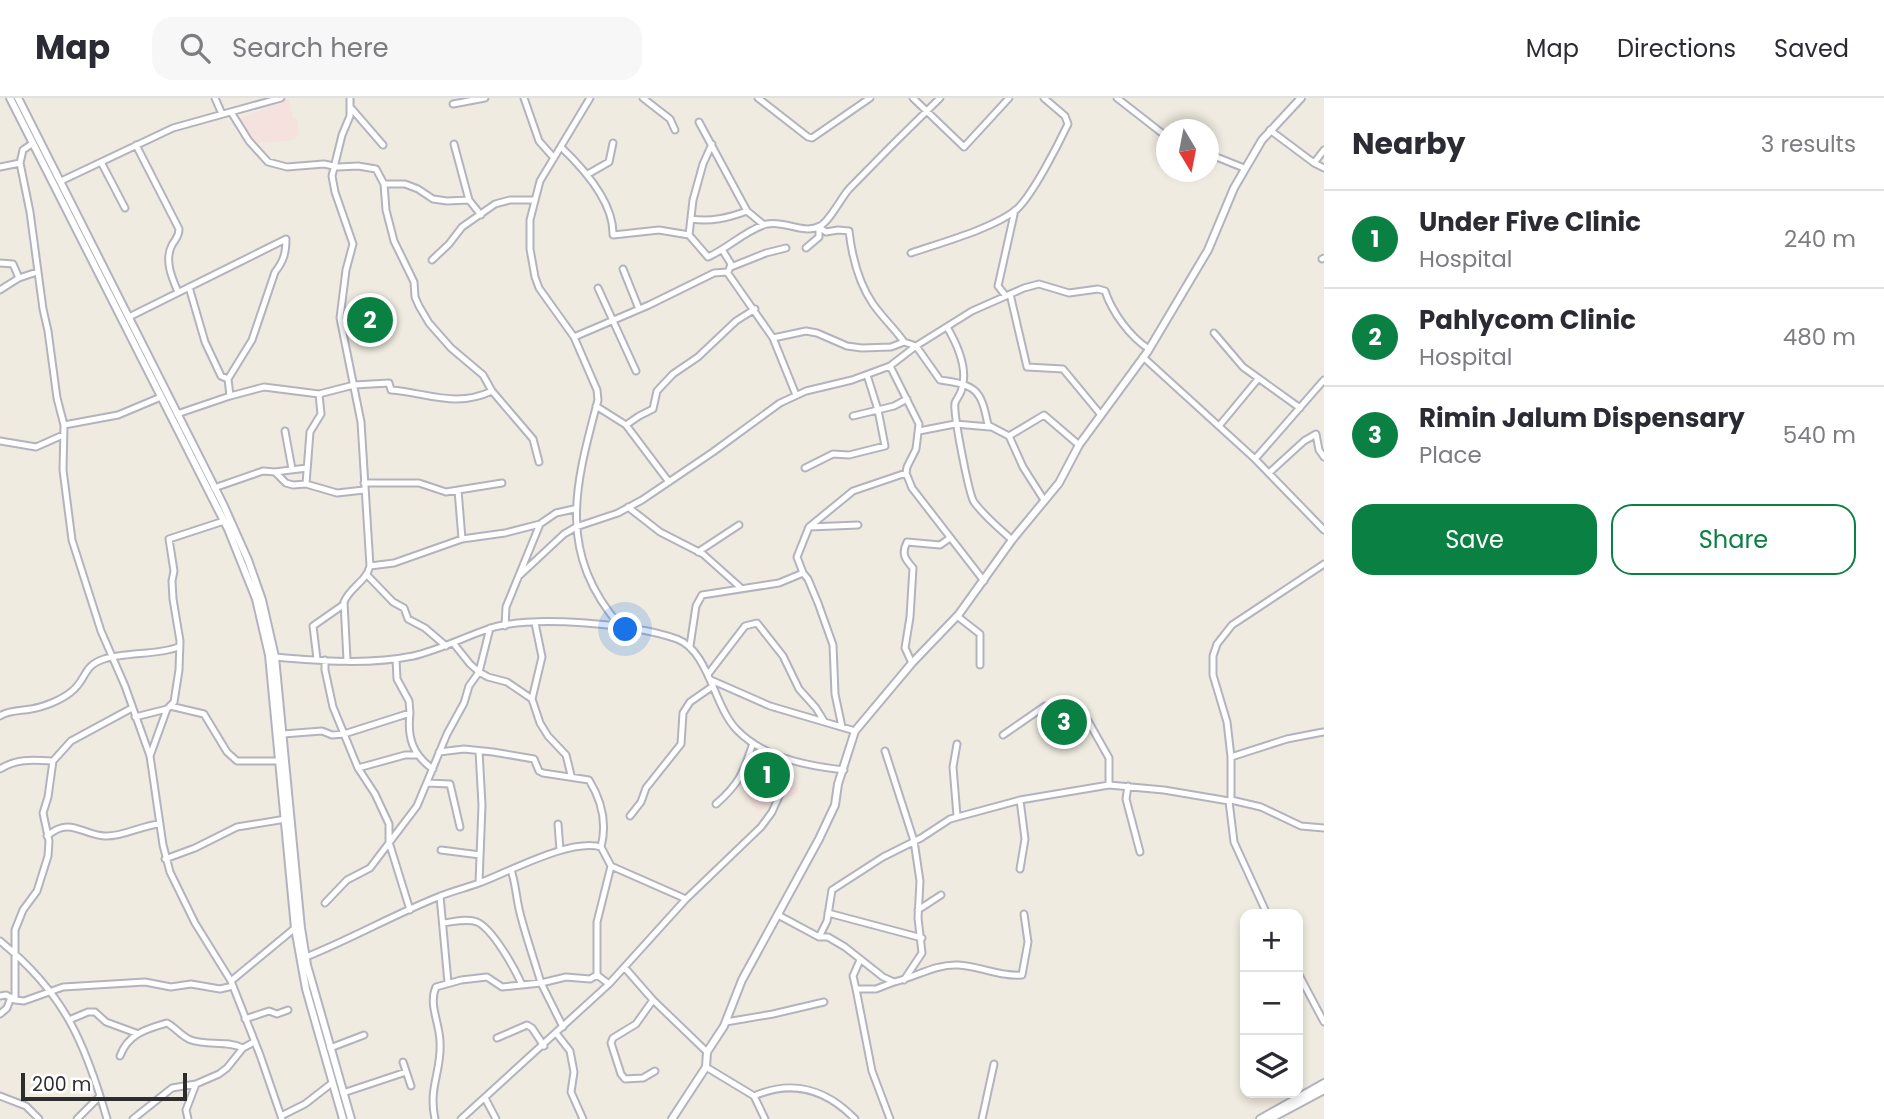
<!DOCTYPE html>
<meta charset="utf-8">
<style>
body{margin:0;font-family:Poppins,sans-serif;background:#f7f7f7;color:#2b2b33}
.controls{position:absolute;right:21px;bottom:21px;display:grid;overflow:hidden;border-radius:14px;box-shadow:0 4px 10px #0003}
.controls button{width:63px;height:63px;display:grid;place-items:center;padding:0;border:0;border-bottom:2px solid #e1e1e2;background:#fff;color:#2b2b33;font:35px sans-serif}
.compass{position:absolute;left:1156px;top:21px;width:63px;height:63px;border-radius:50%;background:#fff;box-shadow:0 4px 10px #0003;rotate:170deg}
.scale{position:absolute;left:21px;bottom:18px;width:166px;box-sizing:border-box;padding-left:7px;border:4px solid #2d2d2d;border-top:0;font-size:19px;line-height:24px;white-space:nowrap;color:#2d2d2d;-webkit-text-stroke:5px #fff;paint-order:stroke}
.you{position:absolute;left:626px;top:532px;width:24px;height:24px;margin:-18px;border:5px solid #fff;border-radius:50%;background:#1a73e8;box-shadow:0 0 0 10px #1a73e833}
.badge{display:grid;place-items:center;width:46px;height:46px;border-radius:50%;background:#0b8043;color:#fff;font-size:23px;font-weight:700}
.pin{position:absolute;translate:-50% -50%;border:4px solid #fff;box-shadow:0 2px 7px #0006}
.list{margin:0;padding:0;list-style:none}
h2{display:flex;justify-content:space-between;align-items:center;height:91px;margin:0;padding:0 28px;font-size:30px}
h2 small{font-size:23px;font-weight:400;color:#7c7c81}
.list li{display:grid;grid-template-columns:46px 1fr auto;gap:21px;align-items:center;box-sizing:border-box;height:98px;padding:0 28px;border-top:2px solid #e1e1e2}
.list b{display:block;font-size:26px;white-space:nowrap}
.list p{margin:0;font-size:23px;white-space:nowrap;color:#7c7c81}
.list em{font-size:23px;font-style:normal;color:#7c7c81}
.actions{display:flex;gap:14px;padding:21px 28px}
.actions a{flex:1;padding:16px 0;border:2px solid #0b8043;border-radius:21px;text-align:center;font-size:24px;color:#0b8043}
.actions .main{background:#0b8043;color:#fff}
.icon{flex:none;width:38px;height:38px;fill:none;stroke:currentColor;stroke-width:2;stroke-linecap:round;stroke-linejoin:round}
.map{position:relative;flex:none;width:1324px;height:1021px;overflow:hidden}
header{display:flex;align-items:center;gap:42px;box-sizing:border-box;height:98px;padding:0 35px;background:#fff;border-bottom:2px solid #e1e1e2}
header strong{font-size:33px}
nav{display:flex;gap:38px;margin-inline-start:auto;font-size:24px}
.search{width:490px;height:63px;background:#f7f7f7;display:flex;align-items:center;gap:18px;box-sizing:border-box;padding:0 24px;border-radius:21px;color:#7c7c81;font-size:26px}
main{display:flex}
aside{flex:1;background:#fff}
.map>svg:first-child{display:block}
.medical{fill:#f5e1dd}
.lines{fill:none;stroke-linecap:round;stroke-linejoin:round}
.minor-casing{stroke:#b3b3c0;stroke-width:9}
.tertiary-casing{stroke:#b3b3c0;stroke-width:10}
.minor{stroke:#fff;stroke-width:5}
.tertiary{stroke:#fff;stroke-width:6}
</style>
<header>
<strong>Map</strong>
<div class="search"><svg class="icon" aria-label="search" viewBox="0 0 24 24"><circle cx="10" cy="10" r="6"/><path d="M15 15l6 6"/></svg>Search here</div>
<nav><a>Map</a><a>Directions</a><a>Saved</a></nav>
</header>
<main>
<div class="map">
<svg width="1324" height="1021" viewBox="0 0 1324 1021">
<rect width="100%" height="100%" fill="#efebe0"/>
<!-- medical -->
<path class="medical" d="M 289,1 L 293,21 L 297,21 L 299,36 L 294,42 L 250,46 L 239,21 Z
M 750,650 L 790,670 L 799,694 L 758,714 L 738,684 Z"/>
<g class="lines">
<!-- minor casing -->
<g class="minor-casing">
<path id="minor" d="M 215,0 L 222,16
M 524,0 L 539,43 L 554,60
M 590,0 L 540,83 L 530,122 L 530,151 L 535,179 L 539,190 L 574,239 L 597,292 L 598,302 C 575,388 556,454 621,529
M 643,0 L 670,21 L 675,32
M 758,0 L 808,39 L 812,40 L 870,0
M 913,0 L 964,49 L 1009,0
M 1117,0 L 1167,39
M 453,6 L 485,0
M 351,10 L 383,47
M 231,14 L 249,43 L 268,64 L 287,69 L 324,66 L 338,69 L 358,68 L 376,71 L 384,86 L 386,112 L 394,143 L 414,184 L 415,199 L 419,208 L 429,225 L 451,250 L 483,277 L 492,293 L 533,341 L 539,364
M 699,24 L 747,113 L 764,127
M 1270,32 L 1314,65 L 1324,70
M 33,45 L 23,52 L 20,65 L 30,114 L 43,211 L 48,233 L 57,300 L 64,327 L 63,372 L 72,442 L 101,533 L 125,588 L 150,658 L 163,747 L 170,774 L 195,825 L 231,883 L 260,957 L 282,1021
M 454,46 L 469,102 L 481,117
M 136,47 L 179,131 C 179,139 176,140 172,147 C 164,162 172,180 178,194
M 561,49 C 583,70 614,105 613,137 L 659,132 L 689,137 L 708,159 C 727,151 747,131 767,126 C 785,122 803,137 820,128 C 829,124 841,100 849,91 C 879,60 909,30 940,0
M 1209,56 L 1244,70
M 101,64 L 125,110
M 1314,65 L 1324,52
M 0,69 L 20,65
M 588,76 L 609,64 L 613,45
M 61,83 L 173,30 L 281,0
M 384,86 L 405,86 L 418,91 L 433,101 L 447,103 L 469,102
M 691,121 C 711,124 728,120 747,113
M 689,137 L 693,102 L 703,66 L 712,46
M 806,150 L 819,139 L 819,129 L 826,134 L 838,132 L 849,133 C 852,159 858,184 873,206 C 882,219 895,231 904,244
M 723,153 L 731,166 L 729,172
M 911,155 C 940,145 995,130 1017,111 C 1033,96 1058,47 1068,26 L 1065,18 L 1044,0
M 1322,161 L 1324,160
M 432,162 L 449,146 L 462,129 L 495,106 L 510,102 L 533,102
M 0,165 L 13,166 L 19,180
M 731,169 L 766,155 L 786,150
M 623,171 L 639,211
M 727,174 L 773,240 L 796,297
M 189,189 L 205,244 L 221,278 L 228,281
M 598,190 L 636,273
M 0,192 L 19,180 L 37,174
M 1010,196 L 1027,269 L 1063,271 L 1101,317
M 1005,197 L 998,188 L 1015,112
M 129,219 L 286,141 C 286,154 284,163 275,174 L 252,242 L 228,281 L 230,298
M 947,229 C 957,246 968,270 962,290 C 961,296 957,300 955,305 C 953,315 969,397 974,404 C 985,419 999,430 1012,442
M 1214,235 L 1243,269 L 1300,310
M 574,239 L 649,207 L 714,175 L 727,174
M 773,240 L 806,233 L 817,235 L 847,248 L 862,250 L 891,249 L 904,244 L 916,248 L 940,282 C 976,287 981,291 988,327 L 1009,338 L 1044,317 L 1079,347
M 1143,259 L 1255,361 L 1324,432
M 890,268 L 919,326 L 916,351 L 907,369 L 906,375 L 912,390 L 984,483
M 596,308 L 626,327 L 669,384
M 177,316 L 230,298 L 264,289 L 319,296 L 354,287 L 389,285 L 391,292 C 428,295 456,310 492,293
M 853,318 L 894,308 L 907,301
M 64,327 L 118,317 L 161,299
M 626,327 L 639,318 L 653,311 L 657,293 L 673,276 L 698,259 L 736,223 L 755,211
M 1219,328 L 1258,281
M 285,333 L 292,371
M 919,333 L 955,326 L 990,329
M 1009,338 L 1023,369 L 1044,402
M 0,343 L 36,349 L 63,337
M 1255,361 L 1324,282
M 805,370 L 833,356 L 849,357 L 885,348 L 878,312 L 867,277
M 275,374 L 286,385 L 293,387 L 306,386 L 337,395 L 364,392
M 1269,375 L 1304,343 L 1316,336 L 1319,352 L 1324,359
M 364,385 L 419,385 L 446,394 L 502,385
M 306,386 L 310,334 L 321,316 L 319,296
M 214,390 L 263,373 L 275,374 L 307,370
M 458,392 L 462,441
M 628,409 L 660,434 L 703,456 L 741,490
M 858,427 L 809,429 L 853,393 L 906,375
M 698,454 L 739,427
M 370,468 L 394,465 L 462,441 L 505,435 L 540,426 L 556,415 L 574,411
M 803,475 L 797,459 L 809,429
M 520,477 L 564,436 L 576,429 L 618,415 L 642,402 L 713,354 L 780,305 L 806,293 L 852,282 L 890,268 L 916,248 L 972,213 L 1024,190 L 1039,186 L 1069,195 L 1098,191 L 1105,193 C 1112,214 1130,239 1149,251
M 368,478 L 393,504 L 404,510 L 408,521 L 425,530 L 446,548
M 957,518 L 980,536 L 980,567
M 535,525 L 542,559 L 532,601 L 540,625 L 548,638 L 566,657 L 571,677
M 505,528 L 506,509 L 540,426
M 454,546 L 470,566 L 479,574 L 488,579 L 507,584 L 532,601
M 690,548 L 696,508 L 702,497 L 779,485 L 803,475 L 808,481 L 818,505 L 833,547 L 835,596 L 842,629
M 275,559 C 319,563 369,567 413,558 C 439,552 462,540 488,531 C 531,516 634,526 677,541 C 709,553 714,609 737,632 C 764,660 808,668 844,672
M 317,561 L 313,528 L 343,507
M 396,561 L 397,581 L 409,603 L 410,615
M 325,562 L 325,572 L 333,609 L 358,670 L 375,696 L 389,726 L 389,744 L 410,812
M 347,562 L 344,504 C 350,489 366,484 370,468 L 361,324 L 340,220 L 346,172 L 353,146 L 335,94 L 332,78 L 342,37 L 350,18 L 350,0
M 912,565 L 905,550 L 910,519 L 913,470 C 905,461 901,456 907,444 L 940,447 L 950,440
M 709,575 L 745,528 L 757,525 L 783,558 L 799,591 L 816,610 L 824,623
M 711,582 L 770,608 L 855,633
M 170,608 L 204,616 L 227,654 L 237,663 L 280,663
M 0,618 C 9,612 21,613 31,611 C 44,609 61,602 71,594 C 87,582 82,568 104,561 C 126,554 160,557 178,549
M 135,619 L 167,611
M 283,636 L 322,633 L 332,637 L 344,636 L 410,615 C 407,640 413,657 433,671
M 1003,637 L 1045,608 L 1076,616 L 1087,621 L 1109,660 L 1109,687
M 957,646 L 953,669 L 957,718
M 479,653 L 482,707 L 479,785
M 885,653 L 914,743 L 920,783 L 918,820 L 922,855 L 904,882
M 439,654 L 464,651 L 493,654 L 534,661 L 539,673 L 543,675 L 589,682 C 602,703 607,726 601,749
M 150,658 L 167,611 L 174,604 L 179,572 L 180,543 L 173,501 L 172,483 L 174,473 L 169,441 L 224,423
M 1231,659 L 1227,624 L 1213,577 L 1213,558 L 1217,546 L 1232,527 L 1324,466
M 358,670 L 405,657 L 416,657
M 0,671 C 18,660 33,662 53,663 L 71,643 L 132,610
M 427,685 L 450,686 L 460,729
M 1128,688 L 1126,701 L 1140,754
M 1020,702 L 1025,741 L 1020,771
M 1231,702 L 1261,709 L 1301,728 L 1324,730
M 1229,703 L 1234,744 L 1267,816
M 716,706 C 740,685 743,675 753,645
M 630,718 L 641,704 L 646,690 L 681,646 L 683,615 L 690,604 L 713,588
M 558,726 L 560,752
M 47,738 C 70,718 82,737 105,738 C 123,739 142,727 160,726
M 441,752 L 480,757
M 165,761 L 195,750 L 237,729 L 286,721
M 511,772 C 516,786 516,800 520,815 C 526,839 534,861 541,885 L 566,879 L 590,881 L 597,877
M 440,798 L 448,885
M 325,805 L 347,782 L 370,770 L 417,708 L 447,636 L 464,605 L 469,588 L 479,574 L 490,530
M 918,812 L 941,797
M 828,815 L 922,840
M 778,817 L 819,839 L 828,839 L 845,849 L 883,879 L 894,884 C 916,879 935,866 958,867 C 980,868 1000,879 1022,877 L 1028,844 L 1024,816
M 443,825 C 453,824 467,820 477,824 C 493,831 515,871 522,887
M 819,839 L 827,823 L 832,792 L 883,759 L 921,740 L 950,721 L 1020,702 L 1109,687 L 1164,692 L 1229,703 L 1231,701 L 1231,659 L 1287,641 L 1323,634
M 0,843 C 64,895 85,944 107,1021
M 306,859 C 351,841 393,817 438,799 C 452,793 466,790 479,785 C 509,774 570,740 601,749 L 611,768 L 686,801
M 625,870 L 653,902 L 707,954
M 1298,875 L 1324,924
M 231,883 L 295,830
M 609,886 L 597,877 L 597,824 L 611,768
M 856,891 L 853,878 L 860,862
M 0,898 L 6,897 L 15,902 L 24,903 L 63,889 L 145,884 L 171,889 L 191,886 L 220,891 L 233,888
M 15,902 L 15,832 L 23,812 L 37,793 L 48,758 L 49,743 L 43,715 L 48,699 L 53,663
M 653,902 L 636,926 L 613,940 L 611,945 L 621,976 L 625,981 L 643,980 L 655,973
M 0,916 L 7,910 L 11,899
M 245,921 L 269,913 L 277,916 L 288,912
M 69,922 L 88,914 L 95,914 L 106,924 L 136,935
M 726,924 L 773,916 L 824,904
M 556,935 L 570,953 L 574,974 L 571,994 L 583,1021
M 497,940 L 527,927 L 532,930 L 544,948
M 330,950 L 364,937
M 120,958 C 128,936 146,931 167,925 C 175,929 182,939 191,942 C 208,948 226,942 243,950
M 403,964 L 411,988
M 706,969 L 754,998 L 765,1021
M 343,995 L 406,974
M 0,998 L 26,1008 L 39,1021
M 754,998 C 793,981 827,992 855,1021
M 485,1000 L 496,1021
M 281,1018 L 305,1006 L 332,985
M 77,1021 L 100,998
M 133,1021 L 172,990 L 196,986 L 219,976 L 227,970 L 243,950 L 254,944
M 188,1021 L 186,1012 L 196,986
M 435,1021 C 428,989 442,973 440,944 C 440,926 428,906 436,889 L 461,882 L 487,879 L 502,889 L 541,885 L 563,929
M 461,1021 L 609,886 L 686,801 L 761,729 L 772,714 L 781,694 L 788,661
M 890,1021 L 872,973 L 856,891 L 876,891 L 894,884
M 982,1021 L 994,966"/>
</g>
<!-- tertiary casing -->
<g class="tertiary-casing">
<path id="tertiary" d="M 10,0 L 228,431 L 256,501 L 269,557 L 295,830 L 306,891 L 343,1021
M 18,0 L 223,406 L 248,462 L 262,502 L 275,559 L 301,830 L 307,867 L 351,1021
M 672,1021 L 706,969 L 707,954 L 724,928 L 742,882 L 819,741 L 835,707 L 838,686 L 855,633 L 912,565 L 959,516 L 1012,442 L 1059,385 L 1079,347 L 1148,253 L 1208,152 L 1234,90 L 1262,42 L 1301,0
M 1260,1021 L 1324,985
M 1270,1021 L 1324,992"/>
</g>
<!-- minor -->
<use href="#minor" class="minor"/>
<!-- tertiary -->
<use href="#tertiary" class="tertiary"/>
</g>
</svg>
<div class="controls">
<button>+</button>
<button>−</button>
<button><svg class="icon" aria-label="layers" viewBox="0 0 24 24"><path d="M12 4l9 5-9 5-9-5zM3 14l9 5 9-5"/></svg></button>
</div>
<svg class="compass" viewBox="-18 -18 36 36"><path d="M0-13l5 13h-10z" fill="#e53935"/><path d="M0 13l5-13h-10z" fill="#7c7c81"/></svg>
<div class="scale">200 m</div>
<div class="you"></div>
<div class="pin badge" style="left:767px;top:677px">1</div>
<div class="pin badge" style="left:370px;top:222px">2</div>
<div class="pin badge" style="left:1064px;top:624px">3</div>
</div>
<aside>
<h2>Nearby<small>3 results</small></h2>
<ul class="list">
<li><span class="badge">1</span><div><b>Under Five Clinic</b><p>Hospital</p></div><em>240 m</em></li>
<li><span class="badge">2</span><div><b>Pahlycom Clinic</b><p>Hospital</p></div><em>480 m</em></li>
<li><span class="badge">3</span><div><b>Rimin Jalum Dispensary</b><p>Place</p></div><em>540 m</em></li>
</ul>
<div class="actions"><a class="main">Save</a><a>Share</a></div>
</aside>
</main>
